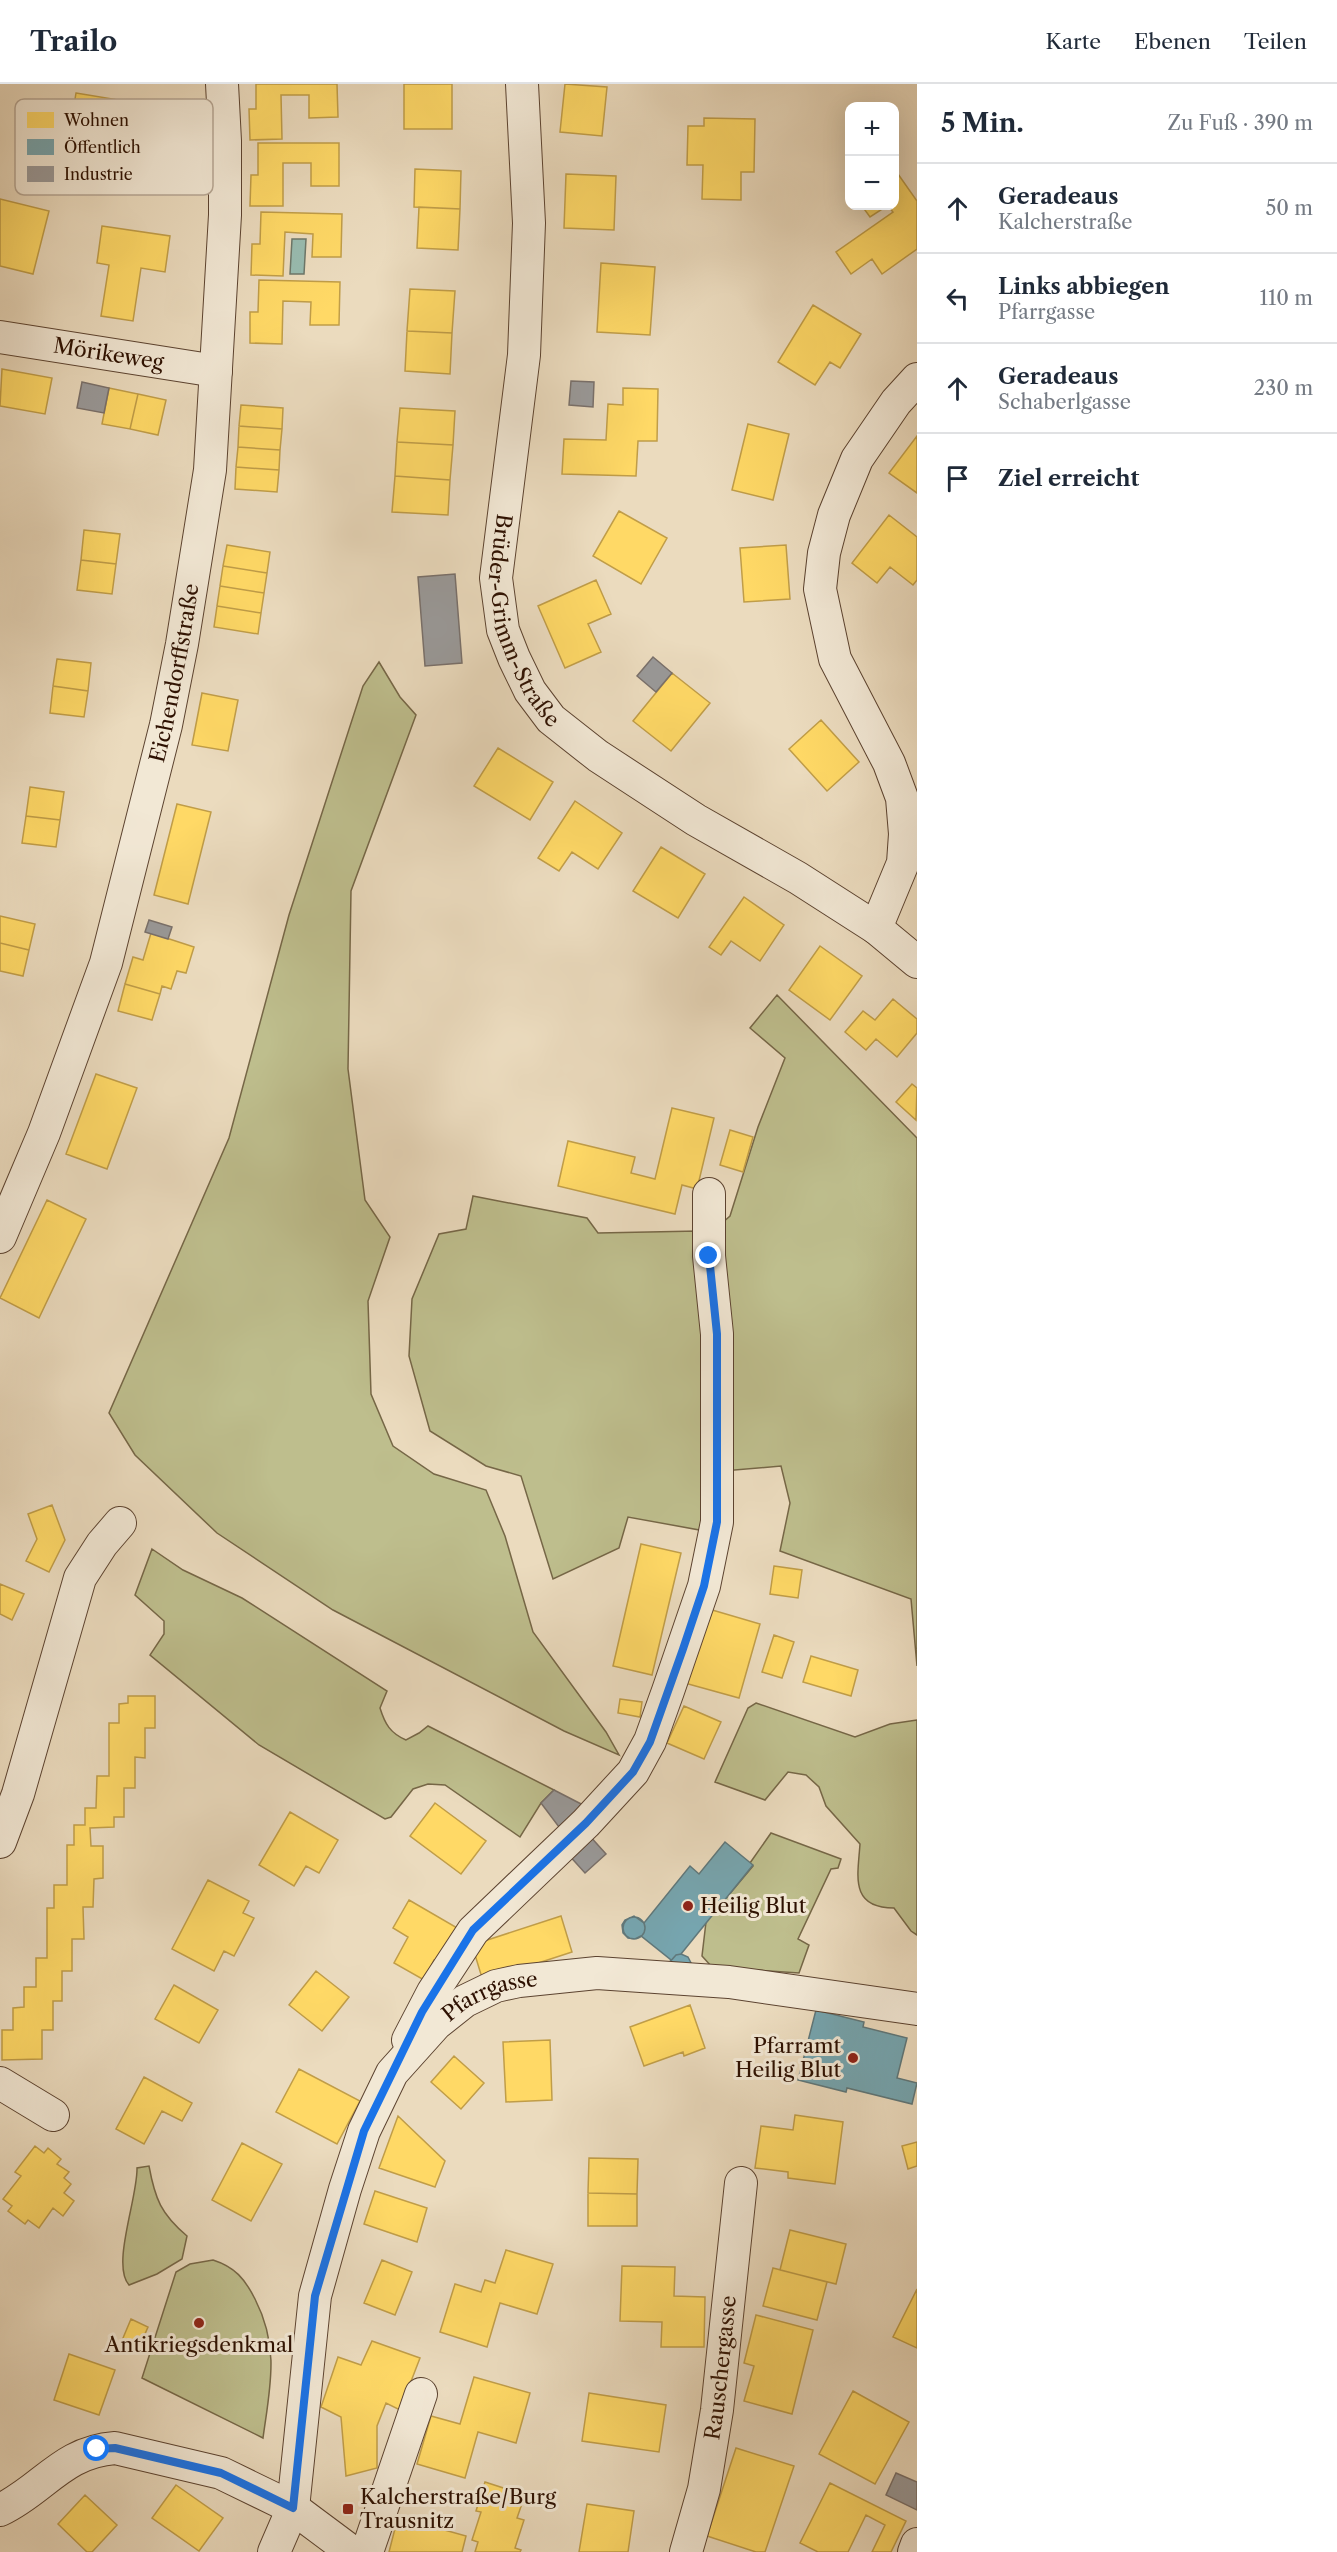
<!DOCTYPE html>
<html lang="de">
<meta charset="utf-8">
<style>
body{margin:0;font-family:"Libre Caslon Text",serif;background:#f2f2f3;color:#1f2937}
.controls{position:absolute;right:18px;top:18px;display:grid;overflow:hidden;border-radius:12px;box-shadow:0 6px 24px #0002}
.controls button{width:54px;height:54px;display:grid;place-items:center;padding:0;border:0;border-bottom:2px solid #e0e1e3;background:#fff;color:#1f2937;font:30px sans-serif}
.stop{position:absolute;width:18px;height:18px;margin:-14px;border:4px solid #1a73e8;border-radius:50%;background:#fff}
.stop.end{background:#1a73e8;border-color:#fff;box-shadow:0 2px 6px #0008}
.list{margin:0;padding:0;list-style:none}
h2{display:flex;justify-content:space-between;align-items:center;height:78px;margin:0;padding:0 24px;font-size:26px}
h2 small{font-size:20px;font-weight:400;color:#747a83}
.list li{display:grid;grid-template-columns:39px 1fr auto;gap:18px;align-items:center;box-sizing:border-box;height:90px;padding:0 24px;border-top:2px solid #e0e1e3}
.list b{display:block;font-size:22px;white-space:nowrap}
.list p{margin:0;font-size:20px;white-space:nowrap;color:#747a83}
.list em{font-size:20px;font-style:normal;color:#747a83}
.icon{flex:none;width:33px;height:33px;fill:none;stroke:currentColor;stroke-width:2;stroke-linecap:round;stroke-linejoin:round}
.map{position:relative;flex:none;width:917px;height:2468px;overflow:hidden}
header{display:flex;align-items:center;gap:36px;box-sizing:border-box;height:84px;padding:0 30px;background:#fff;border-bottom:2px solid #e0e1e3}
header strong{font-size:28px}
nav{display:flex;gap:33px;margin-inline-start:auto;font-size:21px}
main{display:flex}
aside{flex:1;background:#fff}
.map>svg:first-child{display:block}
.green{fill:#bebe8d;stroke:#766747;stroke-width:1.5}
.water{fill:#98bbaf;stroke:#6d7769;stroke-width:1.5}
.homes{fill:#ffd966;stroke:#c09d48;stroke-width:1.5}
.public{fill:#76a5af;stroke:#60787b;stroke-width:1.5}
.industry{fill:#999;stroke:#79706b;stroke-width:1.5}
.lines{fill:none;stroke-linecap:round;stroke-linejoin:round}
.minor-casing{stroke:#5c4330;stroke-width:34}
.minor{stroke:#f2e8d5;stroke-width:32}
.route{stroke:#1a73e8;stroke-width:8}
.poi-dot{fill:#8f2418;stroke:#f2e8d5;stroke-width:2}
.labels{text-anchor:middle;stroke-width:6;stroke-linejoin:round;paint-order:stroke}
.street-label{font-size:21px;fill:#2d1001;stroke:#f2e8d5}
.poi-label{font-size:21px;fill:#2d1001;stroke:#f2e8d5;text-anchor:start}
.key{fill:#f2e8d5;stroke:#b7a795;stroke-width:1.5}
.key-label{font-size:16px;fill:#2d1001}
</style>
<header>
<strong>Trailo</strong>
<nav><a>Karte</a><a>Ebenen</a><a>Teilen</a></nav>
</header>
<main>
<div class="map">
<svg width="917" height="2468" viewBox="0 0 917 2468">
<rect width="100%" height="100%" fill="#ebdbbe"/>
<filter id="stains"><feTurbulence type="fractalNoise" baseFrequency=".00333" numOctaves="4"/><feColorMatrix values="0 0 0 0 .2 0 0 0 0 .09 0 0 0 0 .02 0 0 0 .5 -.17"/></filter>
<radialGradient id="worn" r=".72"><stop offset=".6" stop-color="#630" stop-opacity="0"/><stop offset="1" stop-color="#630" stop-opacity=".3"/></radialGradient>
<!-- green -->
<path class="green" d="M 379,578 L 400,613 L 416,631 L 351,807 L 348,985 L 365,1116 L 390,1153 L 368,1217 L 371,1310 L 393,1362 L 434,1390 L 486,1406 L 505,1452 L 533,1548 L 606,1648 L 619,1671 L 564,1647 L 333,1526 L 217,1449 L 135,1371 L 109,1329 L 229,1054 L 289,831 L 363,602 Z
M 777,911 L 917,1054 L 917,1582 L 911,1515 L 780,1467 L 790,1419 L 781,1382 L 723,1387 L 715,1145 L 730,1132 L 758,1043 L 785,974 L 750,944 Z
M 473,1112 L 587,1134 L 598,1149 L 698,1147 L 703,1216 L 705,1447 L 628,1433 L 619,1464 L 553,1495 L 521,1392 L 486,1382 L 430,1347 L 409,1272 L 412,1215 L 439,1150 L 466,1145 Z
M 152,1465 L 183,1486 L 242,1514 L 387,1607 L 380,1624 C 385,1640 390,1649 406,1656 L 419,1649 L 428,1642 L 554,1706 L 541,1719 L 520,1753 L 445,1701 L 428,1700 L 413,1705 L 391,1733 L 385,1735 L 259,1661 L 150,1571 L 164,1550 L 164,1537 L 135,1511 Z
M 756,1619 L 855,1653 L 890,1640 L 917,1636 L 917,1851 L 911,1847 L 894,1824 C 849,1824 858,1791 860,1760 L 826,1722 L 819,1703 L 806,1691 L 788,1688 L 765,1716 L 715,1698 L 748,1624 Z
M 771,1749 L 841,1775 L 838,1784 L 831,1785 L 798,1855 L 809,1861 L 799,1889 L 712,1883 L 702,1872 L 706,1838 L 753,1782 L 750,1779 Z
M 149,2082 C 155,2115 161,2130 187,2152 L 182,2175 L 157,2190 L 129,2201 C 111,2181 138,2113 137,2084 Z
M 213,2176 C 235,2183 245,2195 255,2215 C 280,2264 270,2303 263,2354 L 142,2294 L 176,2188 L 190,2180 Z"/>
<!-- water -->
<path class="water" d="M 292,155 L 306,155 L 304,190 L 290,190 Z"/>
<!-- homes -->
<path class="homes" d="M 256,0 L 337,0 L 338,33 L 309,34 L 309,11 L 281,11 L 282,55 L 250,56 L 249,25 L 256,25 Z
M 404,0 L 452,0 L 452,45 L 404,45 Z
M 565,0 L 607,3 L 602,52 L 560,48 Z
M 76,9 L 131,18 L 127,44 L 175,51 L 167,106 L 63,90 Z
M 704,34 L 755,35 L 754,88 L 741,88 L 741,116 L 702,115 L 703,81 L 687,81 L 688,42 L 704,42 Z
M 258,59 L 339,59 L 339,102 L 311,102 L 311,79 L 283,79 L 283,122 L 250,122 L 251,91 L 258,91 Z
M 415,85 L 461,87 L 460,125 L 414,123 Z
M 566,90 L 616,92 L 614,146 L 564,144 Z
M 898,90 L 917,117 L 917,165 L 882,190 L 872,175 L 851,190 L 836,168 L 893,128 L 888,122 L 894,122 L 894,93 Z
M 0,115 L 49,127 L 33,190 L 0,182 Z
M 862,122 L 887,122 L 870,133 Z
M 419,123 L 460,125 L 458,166 L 417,164 Z
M 261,128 L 342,130 L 341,173 L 312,173 L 313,150 L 285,148 L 283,192 L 251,191 L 252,160 L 260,160 Z
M 102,142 L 170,152 L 165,188 L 141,184 L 133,237 L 101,232 L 109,181 L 97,179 Z
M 601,179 L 655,183 L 650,251 L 597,248 Z
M 259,196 L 340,198 L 339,241 L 310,241 L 311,218 L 283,217 L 282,260 L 250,259 L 250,228 L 258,228 Z
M 410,205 L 455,207 L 452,249 L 407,247 Z
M 813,221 L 861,250 L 840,284 L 830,278 L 815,301 L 778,278 Z
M 407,247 L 452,249 L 450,290 L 405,287 Z
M 2,285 L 52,294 L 45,330 L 0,322 Z
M 109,304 L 138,310 L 130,345 L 102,340 Z
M 623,304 L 658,305 L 657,357 L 638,357 L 636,392 L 562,390 L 564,355 L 606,356 L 608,320 L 623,321 Z
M 138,310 L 166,316 L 158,351 L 130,345 Z
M 241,321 L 283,324 L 282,345 L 239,342 Z
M 400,324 L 455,327 L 453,361 L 397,358 Z
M 748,340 L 789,350 L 773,416 L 732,406 Z
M 239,342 L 282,345 L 280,366 L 238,363 Z
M 917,352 L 917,409 L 889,389 Z
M 397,358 L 453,361 L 450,396 L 395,392 Z
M 238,363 L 280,366 L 279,386 L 236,383 Z
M 236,383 L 279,386 L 277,408 L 235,405 Z
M 395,392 L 450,396 L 448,431 L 392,428 Z
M 619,427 L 667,454 L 641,500 L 593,472 Z
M 889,431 L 917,453 L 917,496 L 913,501 L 890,483 L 877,499 L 852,479 Z
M 84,446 L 120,450 L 116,480 L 81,476 Z
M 227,461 L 270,468 L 267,489 L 223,482 Z
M 786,461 L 790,515 L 744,518 L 740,464 Z
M 81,476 L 116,480 L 112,510 L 77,506 Z
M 223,482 L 267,489 L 264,509 L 220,502 Z
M 596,496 L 611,530 L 588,540 L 601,568 L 565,584 L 538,522 Z
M 220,502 L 264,509 L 261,529 L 217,522 Z
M 217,522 L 261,529 L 258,550 L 214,543 Z
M 57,575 L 91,579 L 88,607 L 53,602 Z
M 672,589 L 710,619 L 671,667 L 633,637 Z
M 53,602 L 88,607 L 84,633 L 50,629 Z
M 202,609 L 238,616 L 228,667 L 192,661 Z
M 821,636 L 859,678 L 827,707 L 789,665 Z
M 498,664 L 553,698 L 530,736 L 474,702 Z
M 30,703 L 64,708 L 60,736 L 26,732 Z
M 575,717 L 622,749 L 598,785 L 572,768 L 559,787 L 538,774 Z
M 177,720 L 211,728 L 188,820 L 154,811 Z
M 26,732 L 60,736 L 56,763 L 22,759 Z
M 661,763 L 705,790 L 678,834 L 633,807 Z
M 744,813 L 784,841 L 760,877 L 731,857 L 721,871 L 709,863 Z
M 0,832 L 35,840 L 29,866 L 0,859 Z
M 151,849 L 194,863 L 186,889 L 177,887 L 171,905 L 162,902 L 160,910 L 125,900 L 133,873 L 143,876 Z
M 0,859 L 29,866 L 23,892 L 0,887 Z
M 820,862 L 862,892 L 830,936 L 789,906 Z
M 125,900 L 160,910 L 152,936 L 118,927 Z
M 893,915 L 917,935 L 917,949 L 897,973 L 876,955 L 866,966 L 845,948 L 863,927 L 875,936 Z
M 96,990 L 137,1004 L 107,1085 L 66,1070 Z
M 912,1000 L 917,1004 L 916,1036 L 896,1018 Z
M 672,1024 L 714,1034 L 697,1105 L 682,1101 L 675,1130 L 558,1102 L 568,1057 L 635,1073 L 631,1089 L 655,1095 Z
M 730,1046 L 753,1053 L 743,1088 L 720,1081 Z
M 47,1116 L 86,1135 L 39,1234 L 0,1214 Z
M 52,1421 L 65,1456 L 49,1488 L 26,1477 L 37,1455 L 28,1430 Z
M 641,1460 L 681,1469 L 652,1591 L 613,1582 Z
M 774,1482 L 802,1486 L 798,1514 L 770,1510 Z
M 0,1500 L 24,1510 L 12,1536 L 0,1530 Z
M 702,1523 L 760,1540 L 739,1614 L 681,1598 Z
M 774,1551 L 794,1558 L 782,1594 L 762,1588 Z
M 811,1572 L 858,1586 L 851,1612 L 803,1598 Z
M 128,1612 L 155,1612 L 155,1644 L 145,1644 L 145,1674 L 135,1673 L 135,1704 L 124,1704 L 124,1733 L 114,1733 L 114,1743 L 90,1744 L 91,1762 L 103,1762 L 103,1794 L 94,1795 L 93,1823 L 83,1823 L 84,1855 L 72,1855 L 72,1887 L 62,1887 L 62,1917 L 53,1917 L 53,1946 L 42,1946 L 42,1975 L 2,1976 L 2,1946 L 13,1946 L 13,1924 L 24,1923 L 24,1903 L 36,1903 L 36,1874 L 47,1874 L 47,1824 L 54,1824 L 54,1801 L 67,1801 L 67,1761 L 74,1761 L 74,1741 L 85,1741 L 85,1724 L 96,1724 L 97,1692 L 109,1692 L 109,1639 L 119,1639 L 119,1620 L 128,1619 Z
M 620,1615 L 642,1618 L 640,1633 L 618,1629 Z
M 684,1622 L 721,1638 L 704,1675 L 667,1659 Z
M 435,1719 L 486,1757 L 461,1790 L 410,1752 Z
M 290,1728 L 338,1756 L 319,1789 L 306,1782 L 294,1802 L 259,1781 Z
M 208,1796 L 249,1817 L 243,1829 L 254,1834 L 234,1872 L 224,1867 L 214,1887 L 172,1865 Z
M 409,1816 L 459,1845 L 440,1879 L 434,1876 L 424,1896 L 394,1879 L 408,1853 L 393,1844 Z
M 561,1832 L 572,1868 L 483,1897 L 472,1861 Z
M 316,1887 L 349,1913 L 322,1947 L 289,1921 Z
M 174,1901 L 218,1926 L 199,1959 L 155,1935 Z
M 690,1921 L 705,1964 L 684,1972 L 683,1968 L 644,1982 L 630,1943 Z
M 550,1956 L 552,2016 L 506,2018 L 503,1958 Z
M 454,1972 L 484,1999 L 461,2025 L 431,1998 Z
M 299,1985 L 360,2017 L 337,2060 L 276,2028 Z
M 144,1993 L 192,2019 L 182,2037 L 162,2027 L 144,2060 L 116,2045 Z
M 795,2031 L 843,2038 L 835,2100 L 788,2094 L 788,2088 L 755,2084 L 761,2042 L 793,2046 Z
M 398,2032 L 445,2077 L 435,2103 L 379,2084 Z
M 917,2058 L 917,2082 L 908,2085 L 902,2062 Z
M 242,2059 L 282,2080 L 251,2137 L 212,2116 Z
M 35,2062 L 44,2069 L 48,2064 L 61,2075 L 57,2080 L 69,2088 L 64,2094 L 71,2100 L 64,2109 L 74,2117 L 63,2132 L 53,2124 L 39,2144 L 28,2136 L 25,2140 L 8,2127 L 12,2122 L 3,2115 L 21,2092 L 15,2088 Z
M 589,2074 L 638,2075 L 637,2110 L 588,2109 Z
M 375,2107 L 427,2124 L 417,2158 L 364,2140 Z
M 588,2109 L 637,2110 L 637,2142 L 588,2142 Z
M 790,2146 L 846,2160 L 836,2200 L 780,2186 Z
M 506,2166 L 553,2180 L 537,2230 L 500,2219 L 487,2263 L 440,2248 L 455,2200 L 481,2208 L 485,2196 L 495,2199 Z
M 382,2176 L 412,2188 L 395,2231 L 364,2219 Z
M 622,2182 L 675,2183 L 674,2212 L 705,2213 L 704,2263 L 661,2263 L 662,2238 L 620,2237 Z
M 773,2184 L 827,2198 L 817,2236 L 763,2222 Z
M 917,2205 L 917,2264 L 893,2253 Z
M 756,2231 L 813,2246 L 792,2330 L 744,2317 L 754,2282 L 744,2279 Z
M 131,2235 L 148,2243 L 140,2261 L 123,2254 Z
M 372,2257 L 420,2274 L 400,2326 L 386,2319 L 377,2342 L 377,2384 L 346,2392 L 341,2333 L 321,2323 L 338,2273 L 361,2281 Z
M 69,2270 L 115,2286 L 99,2331 L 54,2316 Z
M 474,2293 L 530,2309 L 516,2359 L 478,2348 L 465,2394 L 417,2380 L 431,2332 L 460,2340 Z
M 853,2307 L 909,2338 L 875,2400 L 819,2370 Z
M 589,2309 L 666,2321 L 659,2368 L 582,2357 Z
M 736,2364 L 794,2382 L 765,2468 L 756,2468 L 707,2452 Z
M 485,2398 L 525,2411 L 517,2434 L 524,2436 L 515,2464 L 521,2466 L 520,2468 L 475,2468 L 478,2458 L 472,2456 L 481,2428 L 476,2427 Z
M 830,2399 L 906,2437 L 891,2468 L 872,2468 L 885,2441 L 866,2431 L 848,2468 L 818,2468 L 800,2459 Z
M 176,2401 L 223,2434 L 199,2467 L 152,2434 Z
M 85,2411 L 117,2441 L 92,2468 L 87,2468 L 58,2440 Z
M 587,2420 L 634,2427 L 628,2468 L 579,2468 Z
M 398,2433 L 466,2452 L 462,2468 L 389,2468 Z"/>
<!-- public -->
<path class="public" d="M 725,1758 L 753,1781 L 681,1870 L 688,1873 L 692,1881 L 669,1879 L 671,1876 L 641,1852 L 635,1855 L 628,1854 L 623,1849 L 622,1841 L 625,1836 L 634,1832 L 644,1839 L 690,1782 L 699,1790 Z
M623 1844a11 11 0 1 1 22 0a11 11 0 1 1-22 0Z
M 681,1870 L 688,1873 L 692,1881 L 669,1879 L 676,1871 Z
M 816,1926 L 864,1938 L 863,1943 L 907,1954 L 897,1994 L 917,1999 L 912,2020 L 847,2004 L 846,2008 L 798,1996 Z"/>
<!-- industry -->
<path class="industry" d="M 571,297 L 594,298 L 593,323 L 569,321 Z
M 82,298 L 109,304 L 104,329 L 77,324 Z
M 455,490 L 462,579 L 425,582 L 418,493 Z
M 653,573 L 672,589 L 656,608 L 637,592 Z
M 149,836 L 172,843 L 168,855 L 145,848 Z
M 554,1706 L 585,1722 L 559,1743 L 541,1719 Z
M 588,1750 L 606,1770 L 585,1789 L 567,1769 Z
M 896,2389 L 917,2398 L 917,2426 L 886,2411 Z"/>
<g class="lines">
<!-- minor casing -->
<g class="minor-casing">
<g id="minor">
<path id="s1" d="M 522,0 L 529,139 L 524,271 L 496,494 L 503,546 L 514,574 L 530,607 L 551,635 L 598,672 L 696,736 L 798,794 L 876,844 L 917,878"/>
<path id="s2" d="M 0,253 L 216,287"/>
<path d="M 876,844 L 903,779 L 905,750 L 902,714 L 889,679 L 835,575 L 820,505 L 824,469 L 834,431 L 857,375 L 896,318 L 917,295"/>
<path id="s3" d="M 0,1153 L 44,1049 L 106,879 L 166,641 L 182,560 L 210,386 L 225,131 L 225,57 L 222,0"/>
<path d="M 0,1758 L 18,1710 L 80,1494 L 102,1460 L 120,1439"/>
<path d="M 408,1956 L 433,1908 L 473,1847 L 586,1739 L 633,1688 L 650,1657 L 668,1607 L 704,1502 L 717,1438 L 717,1250 L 709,1172 L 709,1110"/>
<path d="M 0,1999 L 53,2031"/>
<path d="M 0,2426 C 44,2405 62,2368 115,2364 L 221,2389 L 293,2424 L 352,2468"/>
<path id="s4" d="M 274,2468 L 293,2424 L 315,2212 L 345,2105 L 364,2047 L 392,1989 L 436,1940 L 465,1917 L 496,1902 L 519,1897 L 597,1889 L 729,1898 L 917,1925"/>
<path d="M 367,2468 L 421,2310"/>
<path id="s5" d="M 686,2468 L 704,2405 L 717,2326 L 741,2099"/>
<path d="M 914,2468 L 917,2460"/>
</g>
</g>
<!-- minor -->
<use href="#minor" class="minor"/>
</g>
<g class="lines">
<!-- route -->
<path class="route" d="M 97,2365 L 115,2364 L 221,2389 L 293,2424 L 315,2212 L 364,2047 L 422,1928 L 473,1846 L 586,1739 L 633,1688 L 650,1658 L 683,1565 L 704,1502 L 717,1438 L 717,1250 L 709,1172"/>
</g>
<!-- markers -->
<g class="poi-dot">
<circle cx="688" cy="1822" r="6"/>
<circle cx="853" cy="1974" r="6"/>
<circle cx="199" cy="2239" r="6"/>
<rect x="342" y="2419" width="12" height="12" rx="3"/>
</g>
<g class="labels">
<!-- street labels -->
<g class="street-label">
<text dy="7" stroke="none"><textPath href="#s2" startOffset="110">Mörikeweg</textPath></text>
<text dy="7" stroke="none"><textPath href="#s1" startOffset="544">Brüder-Grimm-Straße</textPath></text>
<text dy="7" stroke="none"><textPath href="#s3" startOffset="592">Eichendorffstraße</textPath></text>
<text dy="7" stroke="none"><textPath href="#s4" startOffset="626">Pfarrgasse</textPath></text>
<text dy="7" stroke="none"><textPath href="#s5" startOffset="188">Rauschergasse</textPath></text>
</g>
<!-- poi labels -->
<g class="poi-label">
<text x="700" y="1829">Heilig Blut</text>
<text x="841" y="1969" text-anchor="end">Pfarramt<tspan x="841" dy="24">Heilig Blut</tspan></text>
<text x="199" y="2268" text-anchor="middle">Antikriegsdenkmal</text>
<text x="360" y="2420">Kalcherstraße/Burg<tspan x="360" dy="24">Trausnitz</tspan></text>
</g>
</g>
<!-- legend -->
<rect x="15" y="15" width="198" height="96" rx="9" class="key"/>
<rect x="27" y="28" width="27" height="16" fill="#ffd966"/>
<rect x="27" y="55" width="27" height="16" fill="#76a5af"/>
<rect x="27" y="82" width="27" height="16" fill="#999"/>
<g class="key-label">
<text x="64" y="42">Wohnen</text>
<text x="64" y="69">Öffentlich</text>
<text x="64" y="96">Industrie</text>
</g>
<rect width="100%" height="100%" filter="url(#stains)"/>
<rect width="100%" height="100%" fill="url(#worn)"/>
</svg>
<div class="controls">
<button>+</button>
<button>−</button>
</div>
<div class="stop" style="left:97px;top:2365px"></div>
<div class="stop end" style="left:709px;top:1172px"></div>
</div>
<aside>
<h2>5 Min.<small>Zu Fuß · 390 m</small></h2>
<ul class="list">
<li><svg class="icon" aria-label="ahead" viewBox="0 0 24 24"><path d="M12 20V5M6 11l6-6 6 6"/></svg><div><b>Geradeaus</b><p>Kalcherstraße</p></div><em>50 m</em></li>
<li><svg class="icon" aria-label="left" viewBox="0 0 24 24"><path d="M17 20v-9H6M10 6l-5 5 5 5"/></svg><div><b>Links abbiegen</b><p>Pfarrgasse</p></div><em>110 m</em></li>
<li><svg class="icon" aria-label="ahead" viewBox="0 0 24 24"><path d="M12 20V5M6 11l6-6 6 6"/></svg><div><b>Geradeaus</b><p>Schaberlgasse</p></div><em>230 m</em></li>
<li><svg class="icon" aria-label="arrive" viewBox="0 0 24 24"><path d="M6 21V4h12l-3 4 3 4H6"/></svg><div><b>Ziel erreicht</b></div></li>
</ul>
</aside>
</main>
